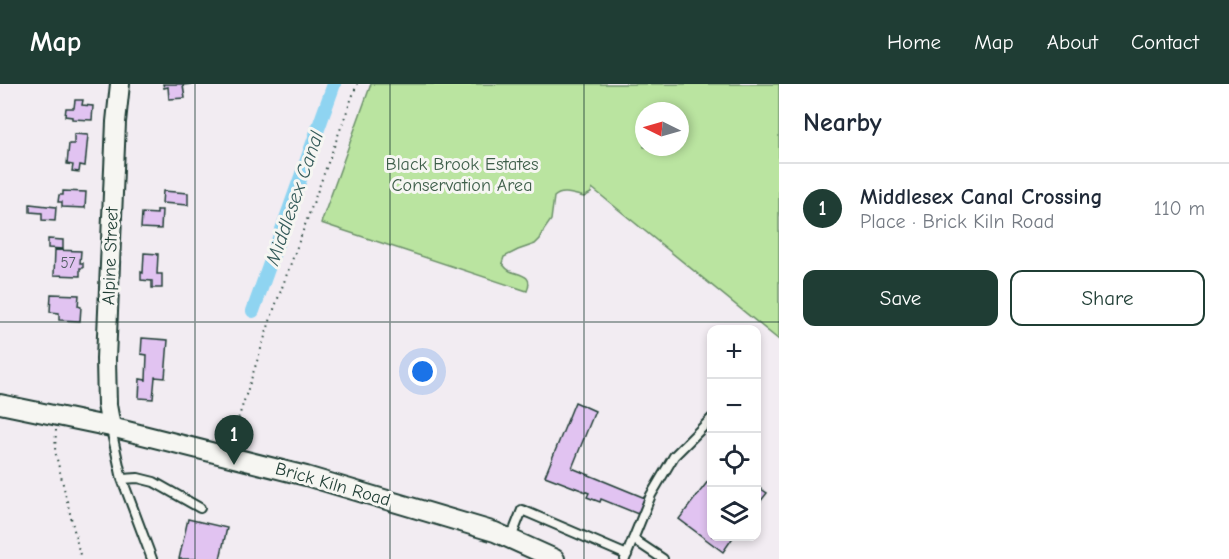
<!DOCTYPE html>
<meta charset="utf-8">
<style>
body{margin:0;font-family:"Comic Neue",sans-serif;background:#f6f6f7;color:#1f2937}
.controls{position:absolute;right:18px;bottom:18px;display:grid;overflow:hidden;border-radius:12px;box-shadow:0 3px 9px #0003}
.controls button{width:54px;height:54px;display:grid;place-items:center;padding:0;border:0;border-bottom:2px solid #e0e1e3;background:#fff;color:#1f2937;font:30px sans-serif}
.compass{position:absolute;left:635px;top:18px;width:54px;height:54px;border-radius:50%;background:#fff;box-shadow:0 3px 9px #0003;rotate:275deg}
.you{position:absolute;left:423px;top:288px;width:21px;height:21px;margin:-15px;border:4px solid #fff;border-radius:50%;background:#1a73e8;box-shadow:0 0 0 9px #1a73e833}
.badge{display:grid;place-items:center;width:39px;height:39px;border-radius:50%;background:#1f3d34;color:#fff;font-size:20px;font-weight:700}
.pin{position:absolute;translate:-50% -50px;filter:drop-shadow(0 2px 3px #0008)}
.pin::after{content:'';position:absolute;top:32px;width:21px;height:18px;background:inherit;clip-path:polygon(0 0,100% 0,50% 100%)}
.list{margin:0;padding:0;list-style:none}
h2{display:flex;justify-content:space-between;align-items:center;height:78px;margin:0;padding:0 24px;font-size:26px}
h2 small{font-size:20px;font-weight:400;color:#747a83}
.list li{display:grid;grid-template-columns:39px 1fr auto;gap:18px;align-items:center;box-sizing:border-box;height:90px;padding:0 24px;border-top:2px solid #e0e1e3}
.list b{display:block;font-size:22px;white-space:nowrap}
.list p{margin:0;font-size:20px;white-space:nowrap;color:#747a83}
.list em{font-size:20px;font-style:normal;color:#747a83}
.actions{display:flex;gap:12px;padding:18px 24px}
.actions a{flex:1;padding:14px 0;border:2px solid #1f3d34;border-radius:12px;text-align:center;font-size:21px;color:#1f3d34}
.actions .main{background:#1f3d34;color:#fff}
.icon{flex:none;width:33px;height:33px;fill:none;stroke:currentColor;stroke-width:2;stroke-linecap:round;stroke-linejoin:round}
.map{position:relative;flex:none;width:779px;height:475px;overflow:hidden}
header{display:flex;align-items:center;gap:36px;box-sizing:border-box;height:84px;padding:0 30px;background:#1f3d34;color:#fff}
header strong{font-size:28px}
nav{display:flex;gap:33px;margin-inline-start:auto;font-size:21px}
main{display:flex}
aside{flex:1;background:#fff}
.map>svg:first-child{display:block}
.green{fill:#bae4a0;stroke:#6c906a;stroke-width:1.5;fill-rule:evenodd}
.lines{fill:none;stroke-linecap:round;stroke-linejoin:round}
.canal{stroke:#8fd4f1;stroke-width:14}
.building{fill:#e1c3f1;stroke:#1f3d34;stroke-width:1.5}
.service-casing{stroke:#1f3d34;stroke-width:12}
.tertiary-casing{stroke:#1f3d34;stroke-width:22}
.path{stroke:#1f3d34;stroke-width:2;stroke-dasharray:1.5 4.5;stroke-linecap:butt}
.service{stroke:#f6f6f2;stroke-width:8}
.tertiary{stroke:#f6f6f2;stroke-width:18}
.grid{fill:none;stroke:#1f3d34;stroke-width:1.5;stroke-opacity:0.55}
.labels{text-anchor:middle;stroke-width:6;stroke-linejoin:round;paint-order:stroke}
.number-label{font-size:15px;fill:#505e63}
.park-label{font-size:18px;fill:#3e5e4a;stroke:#f6f6f2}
.street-label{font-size:18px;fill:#1f3d34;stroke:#f6f6f2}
.water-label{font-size:20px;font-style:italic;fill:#355b5a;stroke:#f6f6f2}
</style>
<header>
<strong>Map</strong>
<nav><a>Home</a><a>Map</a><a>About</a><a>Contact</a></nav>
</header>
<main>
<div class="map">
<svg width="779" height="475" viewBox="0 0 779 475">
<rect width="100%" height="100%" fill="#f2ecf2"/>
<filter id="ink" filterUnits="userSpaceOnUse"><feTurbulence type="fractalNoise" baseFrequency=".0167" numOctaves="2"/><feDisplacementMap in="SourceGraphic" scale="12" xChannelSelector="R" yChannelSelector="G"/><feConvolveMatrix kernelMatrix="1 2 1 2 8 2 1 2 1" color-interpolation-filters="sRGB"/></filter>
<g filter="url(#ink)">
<!-- green -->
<path class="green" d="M 371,0 L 779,0 L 779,256 L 592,104 L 591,109 L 584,113 C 575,111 562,105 554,113 L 551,136 L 544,146 L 540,155 L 535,160 L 518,166 L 504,173 L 502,179 C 505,183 506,185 510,187 C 520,191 534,191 527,207 L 321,139 ZM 644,27 L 680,27 L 680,63 L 644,63 Z"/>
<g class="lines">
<!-- canal -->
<path class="canal" d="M 253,227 L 334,0"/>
</g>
<!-- building -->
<path class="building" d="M 163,0 L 192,0 L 183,1 L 185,14 L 169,15 L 168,3 L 164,4 Z
M 75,16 L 83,16 L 82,21 L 93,22 L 92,36 L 72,35 L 72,33 L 65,32 L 66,24 L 74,24 Z
M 74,50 L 88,51 L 85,82 L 80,81 L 79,88 L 72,87 L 73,81 L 67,80 L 69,60 L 74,60 Z
M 63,107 L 86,108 L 85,124 L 62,123 L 62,118 L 58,118 L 59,111 L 63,111 Z
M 163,107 L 188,109 L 188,121 L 162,119 Z
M 30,120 L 56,123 L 55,137 L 42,136 L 42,129 L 30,128 Z
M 157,126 L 162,126 L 161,145 L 141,144 L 142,129 L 157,130 Z
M 48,155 L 63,156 L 63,165 L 48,164 Z
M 55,166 L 81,167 L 80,179 L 83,179 L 83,184 L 80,184 L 80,192 L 54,191 Z
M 144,169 L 158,170 L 157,190 L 162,190 L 162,204 L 152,204 L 152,197 L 141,196 L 141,188 L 143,189 Z
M 51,210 L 79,211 L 78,222 L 81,223 L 80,237 L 59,236 L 59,229 L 50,228 Z
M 142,254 L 168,256 L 165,294 L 155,293 L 153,315 L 139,314 L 140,295 L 146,296 L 147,271 L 141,270 Z
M 575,318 L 595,327 L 572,384 L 645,414 L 638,430 L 601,415 L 600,418 L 587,413 L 589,409 L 545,392 Z
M 712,392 L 712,452 L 734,452 L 723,468 L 679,435 Z
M 758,403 L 767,409 L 756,423 L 756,404 Z
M 188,435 L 227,444 L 220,475 L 179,475 Z"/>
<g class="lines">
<!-- service casing -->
<g class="service-casing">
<path id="service" d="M 111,345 L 122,395 L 152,475
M 122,395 L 138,394 L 154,398 L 200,424
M 511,454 L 522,426 L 627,471
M 633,455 L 663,475
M 625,475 L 651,411 L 674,372 L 712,334"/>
</g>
<!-- tertiary casing -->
<g class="tertiary-casing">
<path id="tertiary" d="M 0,320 L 111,343 L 306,392 L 495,448 L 555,475
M 111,343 L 107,321 L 106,275 L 116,38 L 120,0"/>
</g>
<!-- path -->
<path class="path" d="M 56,346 L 55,367 L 81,475
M 231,357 L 273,228 L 357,0"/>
<!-- service -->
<use href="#service" class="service"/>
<!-- tertiary -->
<use href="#tertiary" class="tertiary"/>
</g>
</g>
<!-- grid -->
<path class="grid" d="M 195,0 L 195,475M 390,0 L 390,475M 584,0 L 584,475M 0,238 L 779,238"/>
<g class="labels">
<!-- number labels -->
<g class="number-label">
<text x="68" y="184">57</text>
</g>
<!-- park labels -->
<g class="park-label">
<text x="462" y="86">Black Brook Estates<tspan x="462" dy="21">Conservation Area</tspan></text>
</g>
<!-- street labels -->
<g class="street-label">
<text transform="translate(110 172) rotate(-88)" y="6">Alpine Street</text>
<text transform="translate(333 400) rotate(16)" y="6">Brick Kiln Road</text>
</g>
<!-- water labels -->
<g class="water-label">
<text transform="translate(294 114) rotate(-71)" y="7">Middlesex Canal</text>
</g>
</g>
</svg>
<div class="controls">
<button>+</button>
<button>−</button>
<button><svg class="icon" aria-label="locate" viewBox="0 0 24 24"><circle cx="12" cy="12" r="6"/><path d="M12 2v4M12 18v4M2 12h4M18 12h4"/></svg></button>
<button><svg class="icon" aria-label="layers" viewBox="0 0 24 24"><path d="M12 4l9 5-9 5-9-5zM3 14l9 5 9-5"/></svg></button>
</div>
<svg class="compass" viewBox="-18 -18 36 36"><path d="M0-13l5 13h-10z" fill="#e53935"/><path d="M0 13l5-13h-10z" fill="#747a83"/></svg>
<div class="you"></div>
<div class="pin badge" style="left:234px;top:381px">1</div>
</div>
<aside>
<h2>Nearby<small></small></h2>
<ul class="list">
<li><span class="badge">1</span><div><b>Middlesex Canal Crossing</b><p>Place · Brick Kiln Road</p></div><em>110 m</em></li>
</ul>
<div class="actions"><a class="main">Save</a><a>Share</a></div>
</aside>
</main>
